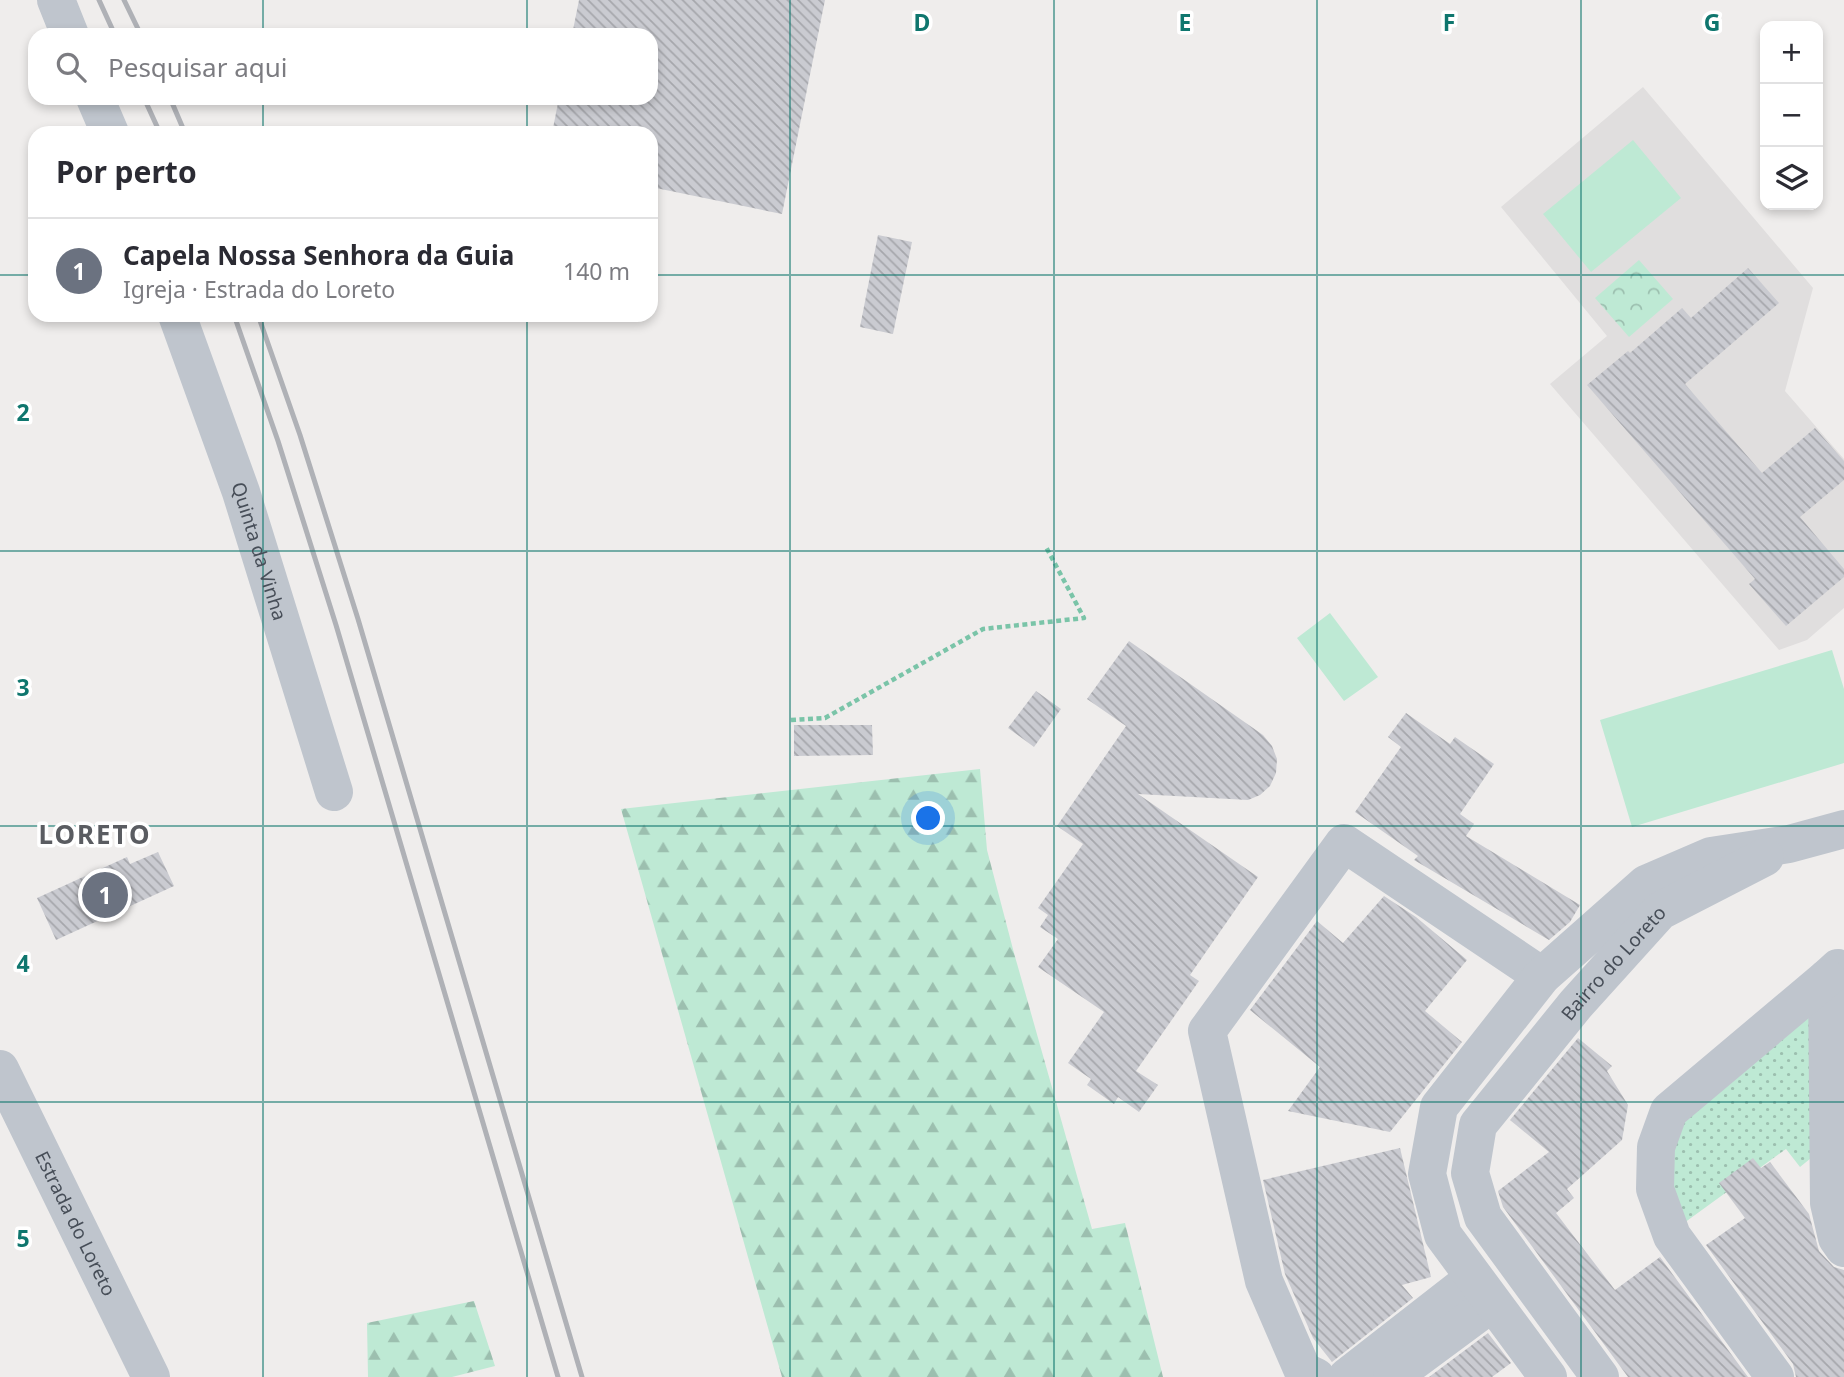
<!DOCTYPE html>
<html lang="pt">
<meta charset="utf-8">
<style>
body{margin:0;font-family:"Noto Sans",sans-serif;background:#f7f7f7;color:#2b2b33}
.controls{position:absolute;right:21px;top:21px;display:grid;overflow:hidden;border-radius:14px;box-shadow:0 4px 10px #0003}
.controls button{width:63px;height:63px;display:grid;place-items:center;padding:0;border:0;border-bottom:2px solid #e1e1e2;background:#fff;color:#2b2b33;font:35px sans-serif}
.you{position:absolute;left:929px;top:819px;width:24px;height:24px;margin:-18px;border:5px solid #fff;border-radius:50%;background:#1a73e8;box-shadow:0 0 0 10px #1a73e833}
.badge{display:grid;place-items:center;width:46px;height:46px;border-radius:50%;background:#d93025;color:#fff;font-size:23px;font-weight:700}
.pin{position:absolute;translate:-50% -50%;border:4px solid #fff;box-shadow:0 2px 7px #0006}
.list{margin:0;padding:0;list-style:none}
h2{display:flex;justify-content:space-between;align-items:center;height:91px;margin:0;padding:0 28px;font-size:30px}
h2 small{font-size:23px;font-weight:400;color:#7c7c81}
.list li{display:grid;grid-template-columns:46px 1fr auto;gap:21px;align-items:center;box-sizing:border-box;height:105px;padding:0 28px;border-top:2px solid #e1e1e2}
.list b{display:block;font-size:26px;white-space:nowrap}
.list p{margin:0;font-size:23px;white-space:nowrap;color:#7c7c81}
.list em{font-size:23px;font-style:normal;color:#7c7c81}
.icon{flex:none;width:38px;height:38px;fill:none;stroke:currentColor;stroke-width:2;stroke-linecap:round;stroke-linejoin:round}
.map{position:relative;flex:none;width:1844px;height:1377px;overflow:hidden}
.search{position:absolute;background:#fff;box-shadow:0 4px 10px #0003;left:28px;top:28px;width:630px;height:77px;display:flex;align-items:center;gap:18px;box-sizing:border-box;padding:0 24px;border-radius:21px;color:#7c7c81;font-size:26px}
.panel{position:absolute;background:#fff;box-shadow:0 4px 10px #0003;left:28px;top:126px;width:630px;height:196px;border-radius:21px}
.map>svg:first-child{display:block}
.education{fill:#e0dede}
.grass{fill:url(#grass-dots)}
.forest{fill:url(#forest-firs)}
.park{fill:url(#park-crowns)}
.pitch{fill:#bee9d4}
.building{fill:url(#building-back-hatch)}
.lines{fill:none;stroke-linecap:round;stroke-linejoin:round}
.path{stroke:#7ac4a8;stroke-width:4.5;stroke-dasharray:5 3.5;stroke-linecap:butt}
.minor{stroke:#bfc5cd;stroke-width:38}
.rail{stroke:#afb1b6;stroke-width:5}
.grid{fill:none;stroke:#0f766e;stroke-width:2;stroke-opacity:0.55}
.labels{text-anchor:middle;stroke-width:7;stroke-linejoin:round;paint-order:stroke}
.street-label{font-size:19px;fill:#474e58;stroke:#fff}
.district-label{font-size:26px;font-weight:bold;letter-spacing:2px;fill:#5a5c61;stroke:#fff}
.grid-label{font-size:23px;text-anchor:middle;font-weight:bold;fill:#0f766e;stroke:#fff;stroke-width:7;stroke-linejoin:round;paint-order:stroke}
</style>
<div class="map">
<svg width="1844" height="1377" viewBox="0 0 1844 1377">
<defs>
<pattern id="grass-dots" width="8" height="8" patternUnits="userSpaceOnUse" patternTransform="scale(1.75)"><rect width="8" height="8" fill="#bee9d4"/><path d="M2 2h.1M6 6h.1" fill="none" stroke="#9cbfaf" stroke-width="1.8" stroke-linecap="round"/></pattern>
<pattern id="forest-firs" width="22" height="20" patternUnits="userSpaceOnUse" patternTransform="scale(1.75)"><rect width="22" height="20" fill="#bee9d4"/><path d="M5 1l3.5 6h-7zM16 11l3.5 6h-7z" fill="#9cbfaf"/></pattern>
<pattern id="park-crowns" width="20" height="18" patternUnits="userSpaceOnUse" patternTransform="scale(1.75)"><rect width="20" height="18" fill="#bee9d4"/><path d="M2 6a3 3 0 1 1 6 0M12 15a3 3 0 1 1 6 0" fill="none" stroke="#9cbfaf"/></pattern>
<pattern id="building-back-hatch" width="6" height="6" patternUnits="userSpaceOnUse" patternTransform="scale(1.75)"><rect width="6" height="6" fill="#cacbd1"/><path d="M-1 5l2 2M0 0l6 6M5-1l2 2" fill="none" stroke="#a6a7ac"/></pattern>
</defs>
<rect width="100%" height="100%" fill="#efedec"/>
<!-- education -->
<path class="education" d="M 1643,87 L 1813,288 L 1785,391 L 1844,459 L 1844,608 L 1807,640 L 1779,650 L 1550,384 L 1607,336 L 1501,207 Z"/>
<!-- grass -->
<path class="grass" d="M 1811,1009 L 1816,1154 L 1800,1167 L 1786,1149 L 1684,1223 L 1667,1187 L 1677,1118 Z"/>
<!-- forest -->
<path class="forest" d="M 980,769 L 987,850 L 1014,953 L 1092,1229 L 1125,1223 L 1163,1377 L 782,1377 L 621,809 Z
M 474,1301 L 495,1366 L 452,1377 L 368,1377 L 367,1323 Z"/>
<!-- park -->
<path class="park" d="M 1639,260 L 1673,299 L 1629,337 L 1595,298 Z"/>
<!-- pitch -->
<path class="pitch" d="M 1633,140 L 1681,198 L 1591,272 L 1543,214 Z
M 1330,613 L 1378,677 L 1344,701 L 1297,638 Z
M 1832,650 L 1844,689 L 1844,763 L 1632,827 L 1600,720 Z"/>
<!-- building -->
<path class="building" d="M 579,0 L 825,0 L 782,214 L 651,187 L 651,133 L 552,133 L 559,98 L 651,98 L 651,35 L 572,35 Z
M 878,235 L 912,242 L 893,334 L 860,327 Z
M 1748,268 L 1779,303 L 1685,384 L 1762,473 L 1815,428 L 1844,461 L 1844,480 L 1800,517 L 1844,569 L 1844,577 L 1786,626 L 1749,584 L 1755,579 L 1587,385 L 1628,351 L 1630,353 L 1682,308 L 1691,318 Z
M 1129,641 L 1263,735 L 1272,746 L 1277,759 L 1276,773 L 1270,786 L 1260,795 L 1248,800 L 1138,794 L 1258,877 L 1190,975 L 1199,981 L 1136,1071 L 1158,1085 L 1139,1112 L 1118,1097 L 1114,1104 L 1087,1085 L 1091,1079 L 1068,1063 L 1104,1012 L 1038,967 L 1058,939 L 1040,927 L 1048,915 L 1038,908 L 1083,844 L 1057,826 L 1126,726 L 1087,699 Z
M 1036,691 L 1061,709 L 1034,747 L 1008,728 Z
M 1406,713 L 1450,744 L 1455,737 L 1494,764 L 1460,814 L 1474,824 L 1466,836 L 1580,905 L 1570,922 L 1549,940 L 1414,860 L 1418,856 L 1355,812 L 1401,747 L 1388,737 Z
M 794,725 L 872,725 L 873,755 L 794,756 Z
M 158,852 L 174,886 L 56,940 L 37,898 L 127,857 L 130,864 Z
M 1384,896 L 1416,917 L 1467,960 L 1425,1011 L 1462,1042 L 1390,1132 L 1288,1111 L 1320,1067 L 1250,1010 L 1317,921 L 1343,943 Z
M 1578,1038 L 1612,1066 L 1607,1071 L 1628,1105 L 1622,1140 L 1567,1189 L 1574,1198 L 1556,1213 L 1615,1290 L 1660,1257 L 1748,1377 L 1628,1377 L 1503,1207 L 1498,1191 L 1549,1152 L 1510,1120 Z
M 1400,1148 L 1431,1277 L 1402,1285 L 1413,1298 L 1332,1362 L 1313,1338 L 1285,1274 L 1263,1180 Z
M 1753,1158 L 1761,1168 L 1770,1162 L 1809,1214 L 1819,1251 L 1834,1267 L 1844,1270 L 1844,1377 L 1796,1377 L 1793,1364 L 1706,1245 L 1745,1218 L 1719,1183 Z
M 1488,1333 L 1511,1363 L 1492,1377 L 1429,1377 Z"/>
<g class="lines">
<!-- path -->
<path class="path" d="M 791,720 L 825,718 L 983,629 L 1084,618 L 1046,547"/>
<!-- minor -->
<g class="minor">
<path d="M 56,0 L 70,35"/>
<path d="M 95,98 L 110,133"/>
<path id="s1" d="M 177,315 L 241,492 L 334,792"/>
<path d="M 1838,968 L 1827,978 L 1829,1203 L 1837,1238 L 1844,1248"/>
<path id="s2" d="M 0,1069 L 151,1377"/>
<path d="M 1316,1377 L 1303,1371 L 1264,1281 L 1207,1031 L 1344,843 L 1542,976"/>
<path d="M 1347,1377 L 1474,1278"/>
<path d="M 1392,1377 L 1492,1303"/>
<path d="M 1548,1377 L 1443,1235 L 1427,1174 L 1439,1107 L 1542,976 L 1646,884 L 1711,856 L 1789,844 L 1844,829"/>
<path id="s3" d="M 1600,1377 L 1483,1217 L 1470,1173 L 1478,1125 L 1576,1004 L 1660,911 L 1765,857"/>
<path d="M 1775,1377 L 1672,1236 L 1655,1189 L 1656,1147 L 1669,1111 L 1827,978"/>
</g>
<!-- rail -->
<path class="rail" d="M 99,0 L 115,35
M 124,0 L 141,35
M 144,98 L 160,133
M 170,98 L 185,133
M 234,315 L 278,441 L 336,625 L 558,1377
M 258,315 L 300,435 L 358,619 L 582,1377"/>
</g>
<!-- grid -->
<path class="grid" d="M 263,0 L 263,35M 527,0 L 527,35M 790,0 L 790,1377M 1054,0 L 1054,1377M 1317,0 L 1317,1377M 1581,0 L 1581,1377M 263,98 L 263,133M 527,98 L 527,133M 0,275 L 35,275M 651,275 L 1844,275M 263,315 L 263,1377M 527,315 L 527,1377M 0,551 L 1844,551M 0,826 L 1844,826M 0,1102 L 1844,1102"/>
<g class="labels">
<!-- street labels -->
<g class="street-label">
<text dy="7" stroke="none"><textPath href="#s1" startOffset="250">Quinta da Vinha</textPath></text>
<text dy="7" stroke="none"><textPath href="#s3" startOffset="504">Bairro do Loreto</textPath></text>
<text dy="7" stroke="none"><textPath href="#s2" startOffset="172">Estrada do Loreto</textPath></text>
</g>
<!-- district labels -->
<g class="district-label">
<text x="95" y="844">LORETO</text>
</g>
</g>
<g class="grid-label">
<text x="922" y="31">D</text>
<text x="1185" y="31">E</text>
<text x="1449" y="31">F</text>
<text x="1712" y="31">G</text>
<text x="23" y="421">2</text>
<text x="23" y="696">3</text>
<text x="23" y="972">4</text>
<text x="23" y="1247">5</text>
</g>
</svg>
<div class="controls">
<button>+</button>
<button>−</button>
<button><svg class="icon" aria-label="layers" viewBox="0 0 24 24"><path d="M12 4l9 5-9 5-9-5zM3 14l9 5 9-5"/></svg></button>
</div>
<div class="you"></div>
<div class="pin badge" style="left:105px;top:895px;background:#6b7280">1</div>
<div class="search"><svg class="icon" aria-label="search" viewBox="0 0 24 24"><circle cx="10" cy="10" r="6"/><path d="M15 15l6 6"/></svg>Pesquisar aqui</div>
<section class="panel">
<h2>Por perto<small></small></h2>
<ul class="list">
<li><span class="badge" style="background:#6b7280">1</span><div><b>Capela Nossa Senhora da Guia</b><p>Igreja · Estrada do Loreto</p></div><em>140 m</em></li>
</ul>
</section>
</div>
